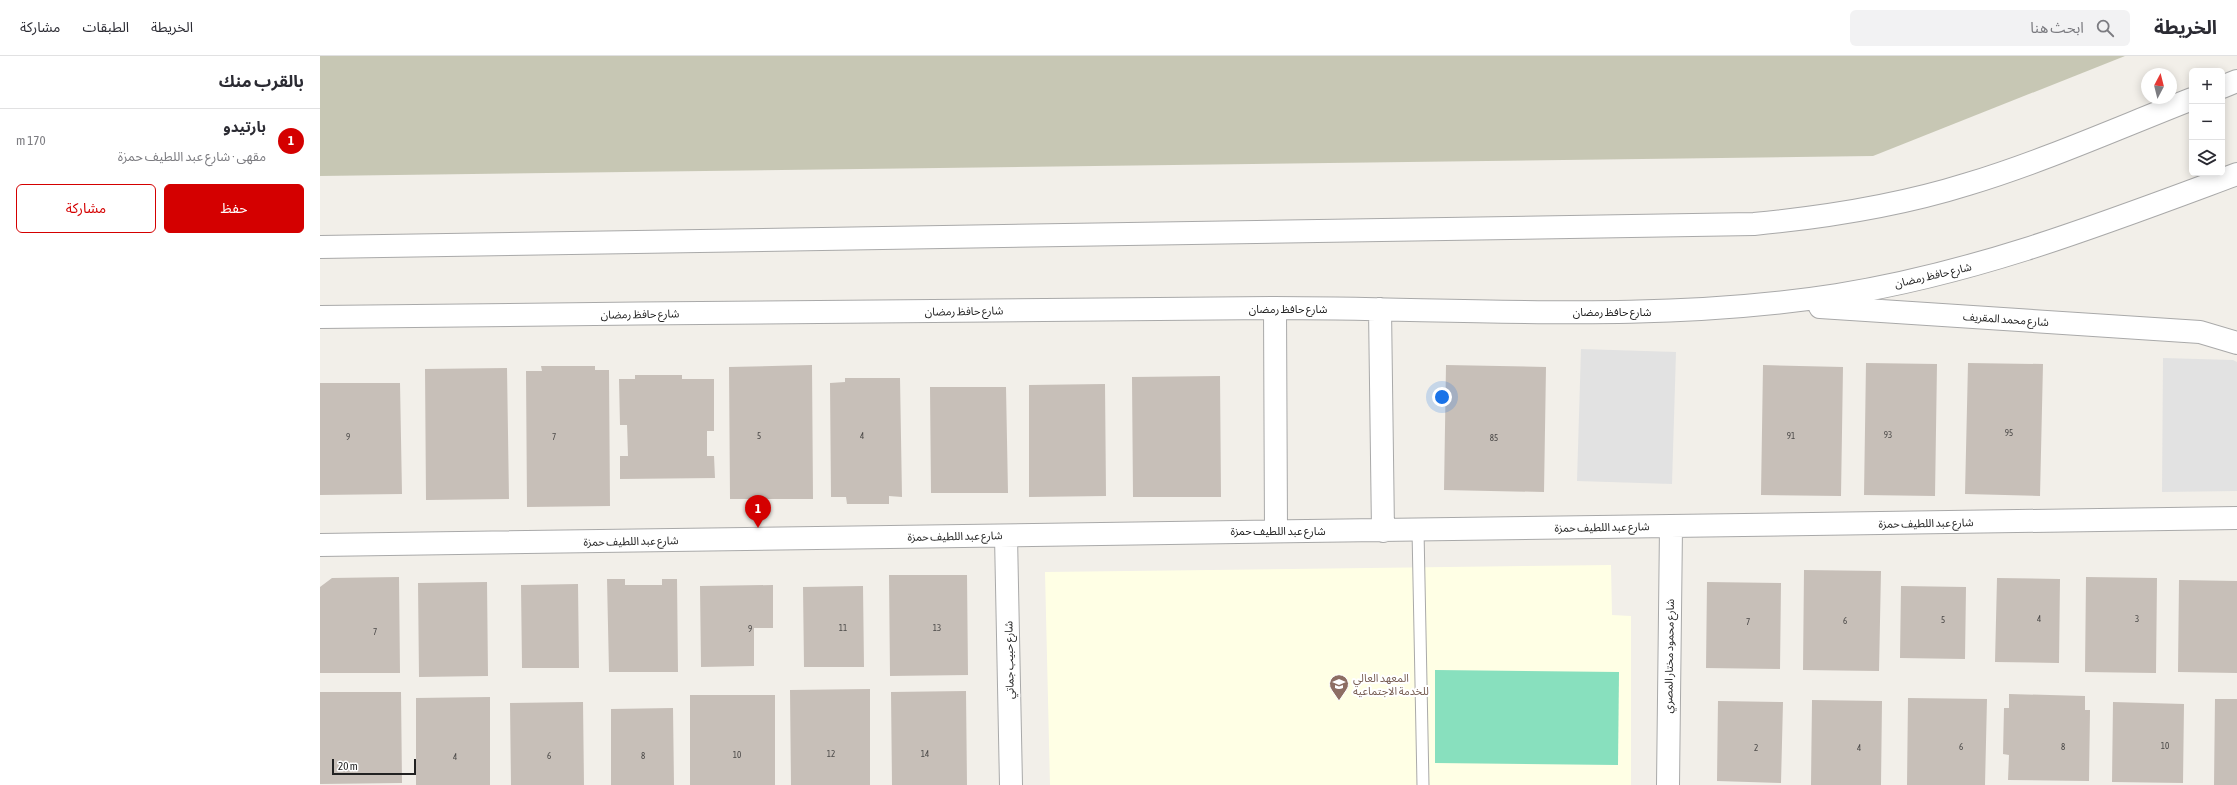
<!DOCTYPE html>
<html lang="ar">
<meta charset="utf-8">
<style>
body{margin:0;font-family:"Asap Condensed","Noto Sans Arabic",sans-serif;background:#f2f2f3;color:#2b2b33;direction:rtl}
.controls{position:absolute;right:12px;top:12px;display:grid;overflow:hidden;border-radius:6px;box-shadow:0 2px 10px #0003}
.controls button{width:36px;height:36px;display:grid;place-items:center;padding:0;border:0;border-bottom:1px solid #e1e1e2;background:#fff;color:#2b2b33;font:20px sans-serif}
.compass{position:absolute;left:1821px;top:12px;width:36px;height:36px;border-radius:50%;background:#fff;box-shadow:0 2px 10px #0003;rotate:7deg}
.scale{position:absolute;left:12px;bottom:10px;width:84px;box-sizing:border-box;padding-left:4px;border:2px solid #222;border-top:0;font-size:11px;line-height:14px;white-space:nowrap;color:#222;-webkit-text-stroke:3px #fff;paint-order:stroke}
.you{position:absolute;left:1122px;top:341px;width:14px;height:14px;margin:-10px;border:3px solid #fff;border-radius:50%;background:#1a73e8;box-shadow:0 0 0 6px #1a73e833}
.badge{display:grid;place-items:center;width:26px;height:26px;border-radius:50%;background:#d40000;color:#fff;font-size:13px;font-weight:700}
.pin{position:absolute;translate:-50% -33px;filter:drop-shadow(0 1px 2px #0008)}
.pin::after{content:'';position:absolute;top:21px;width:14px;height:12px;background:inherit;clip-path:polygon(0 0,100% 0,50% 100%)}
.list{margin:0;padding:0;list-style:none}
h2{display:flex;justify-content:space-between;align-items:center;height:52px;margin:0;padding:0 16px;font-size:17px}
h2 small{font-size:13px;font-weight:400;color:#7c7c81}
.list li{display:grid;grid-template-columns:26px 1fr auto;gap:12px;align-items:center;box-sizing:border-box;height:64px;padding:0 16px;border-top:1px solid #e1e1e2}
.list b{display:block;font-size:15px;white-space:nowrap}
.list p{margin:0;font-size:13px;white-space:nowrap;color:#7c7c81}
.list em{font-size:13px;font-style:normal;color:#7c7c81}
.actions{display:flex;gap:8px;padding:12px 16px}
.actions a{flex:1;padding:9px 0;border:1px solid #d40000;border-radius:6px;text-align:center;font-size:14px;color:#d40000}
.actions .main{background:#d40000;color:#fff}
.icon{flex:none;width:22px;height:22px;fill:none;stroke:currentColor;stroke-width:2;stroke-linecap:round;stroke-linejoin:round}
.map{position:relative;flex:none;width:1917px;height:729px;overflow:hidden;direction:ltr}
header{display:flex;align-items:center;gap:24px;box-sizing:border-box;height:56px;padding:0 20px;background:#fff;border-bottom:1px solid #e1e1e2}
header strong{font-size:19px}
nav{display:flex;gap:22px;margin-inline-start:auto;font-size:14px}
.search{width:280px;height:36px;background:#f2f2f3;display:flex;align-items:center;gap:10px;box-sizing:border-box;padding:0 14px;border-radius:6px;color:#7c7c81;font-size:15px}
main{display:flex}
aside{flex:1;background:#fff}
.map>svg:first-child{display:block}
.education{fill:#ffffe5}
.construction{fill:#c7c7b4}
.pitch{fill:#88e0be}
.parking{fill:#e2e2e2}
.building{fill:#c7bfb8}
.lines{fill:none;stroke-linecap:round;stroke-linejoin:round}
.service-casing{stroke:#a9a9a9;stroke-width:13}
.minor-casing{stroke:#a9a9a9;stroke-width:24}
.service{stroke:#fff;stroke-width:11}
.minor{stroke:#fff;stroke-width:22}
.labels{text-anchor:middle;stroke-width:4;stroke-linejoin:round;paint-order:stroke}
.number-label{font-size:9px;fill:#4b4948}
.street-label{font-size:11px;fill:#222;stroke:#fff}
.education-label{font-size:11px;fill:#785e54;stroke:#fff;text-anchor:start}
</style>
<header>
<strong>الخريطة</strong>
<div class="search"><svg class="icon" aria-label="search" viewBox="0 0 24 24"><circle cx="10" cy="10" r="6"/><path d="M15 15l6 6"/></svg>ابحث هنا</div>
<nav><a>الخريطة</a><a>الطبقات</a><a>مشاركة</a></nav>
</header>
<main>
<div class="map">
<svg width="1917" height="729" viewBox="0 0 1917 729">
<rect width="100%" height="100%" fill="#f2efe9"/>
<!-- education -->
<path class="education" d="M 1291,509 L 1292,559 L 1311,560 L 1311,729 L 730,729 L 725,516 Z"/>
<!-- construction -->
<path class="construction" d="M 0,0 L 1805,0 L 1553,100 L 0,120 Z"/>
<!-- pitch -->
<path class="pitch" d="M 1115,614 L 1299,616 L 1298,709 L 1115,707 Z"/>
<!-- parking -->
<path class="parking" d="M 1261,293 L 1356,296 L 1352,428 L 1257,425 Z
M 1843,302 L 1913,304 L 1917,306 L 1917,435 L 1842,436 Z"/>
<!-- building -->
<path class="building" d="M 1546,307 L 1617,308 L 1615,440 L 1544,439 Z
M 1648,307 L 1723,308 L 1720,440 L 1645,438 Z
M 492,309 L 493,443 L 410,443 L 409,311 Z
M 1126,309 L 1226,311 L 1224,436 L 1124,434 Z
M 1443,309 L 1523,311 L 1521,440 L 1441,439 Z
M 221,310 L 275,310 L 275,314 L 289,314 L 290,450 L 207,451 L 206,315 L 222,315 Z
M 187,312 L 189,443 L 106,444 L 105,313 Z
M 315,319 L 362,319 L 362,323 L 394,323 L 394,375 L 387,375 L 387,400 L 394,400 L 395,422 L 300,423 L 300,400 L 308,400 L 307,369 L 300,369 L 299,323 L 315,323 Z
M 900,320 L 901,441 L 813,441 L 812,321 Z
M 525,322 L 580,322 L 582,441 L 569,440 L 569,448 L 527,448 L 526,441 L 511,441 L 510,327 L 525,326 Z
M 0,327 L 80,327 L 82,438 L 0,439 Z
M 785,328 L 786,440 L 709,441 L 709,329 Z
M 610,331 L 686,331 L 688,437 L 611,437 Z
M 1484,514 L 1561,515 L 1559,615 L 1483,614 Z
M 569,519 L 647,519 L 648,619 L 570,620 Z
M 79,521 L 80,617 L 0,617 L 0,531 L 12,522 Z
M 1766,521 L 1837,522 L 1836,617 L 1765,616 Z
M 1677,522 L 1740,523 L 1739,607 L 1675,606 Z
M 287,523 L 305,523 L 305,529 L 342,529 L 342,523 L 357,523 L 358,616 L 289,616 Z
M 1859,524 L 1917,525 L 1917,617 L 1858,616 Z
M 167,526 L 168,620 L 99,621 L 98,527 Z
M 1387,526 L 1461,527 L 1460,613 L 1386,612 Z
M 258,528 L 259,612 L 202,612 L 201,529 Z
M 453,529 L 453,572 L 434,572 L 434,610 L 381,611 L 380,530 Z
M 543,530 L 544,611 L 484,611 L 483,531 Z
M 1581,530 L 1646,531 L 1645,603 L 1580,602 Z
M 550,633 L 550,729 L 471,729 L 470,634 Z
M 646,635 L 647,729 L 572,729 L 571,636 Z
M 0,636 L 81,636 L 82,727 L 0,728 Z
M 1689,638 L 1765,640 L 1765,654 L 1770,654 L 1769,725 L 1688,724 L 1689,699 L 1683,698 L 1684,652 L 1689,652 Z
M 370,639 L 455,639 L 455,729 L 370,729 Z
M 170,641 L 170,729 L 96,729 L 96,642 Z
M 1588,642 L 1667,643 L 1665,729 L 1587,729 Z
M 1895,643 L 1917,643 L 1917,729 L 1894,729 Z
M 1492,644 L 1562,645 L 1561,729 L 1491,729 Z
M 1398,645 L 1463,646 L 1461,727 L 1397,725 Z
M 263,646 L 264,729 L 191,729 L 190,647 Z
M 1793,646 L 1864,648 L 1863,727 L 1792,726 Z
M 353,652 L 354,729 L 291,729 L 291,653 Z"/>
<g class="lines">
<!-- service casing -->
<g class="service-casing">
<path id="service" d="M 1098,474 L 1103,729"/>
</g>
<!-- minor casing -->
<g class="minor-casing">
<path id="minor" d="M 1902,31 L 1917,25
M 0,191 L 1434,168 C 1507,161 1578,150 1648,128 C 1724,105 1798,72 1872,43
M 1500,251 L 1880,276 L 1917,287
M 955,252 L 956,475
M 1060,253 L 1063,475
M 0,261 C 318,258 636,253 954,252 C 1142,252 1331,268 1517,239 C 1657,217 1785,167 1917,118
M 686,480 L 691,729
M 0,489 L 1917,462
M 1348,729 L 1351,471"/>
</g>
<!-- service -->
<use href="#service" class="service"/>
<!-- minor -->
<use href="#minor" class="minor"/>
</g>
<!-- icons -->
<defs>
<g id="university-pin" transform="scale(1)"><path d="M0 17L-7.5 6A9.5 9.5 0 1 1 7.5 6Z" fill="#8d6e63" stroke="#fff"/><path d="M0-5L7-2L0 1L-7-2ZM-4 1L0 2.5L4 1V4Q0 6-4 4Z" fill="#fff"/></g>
</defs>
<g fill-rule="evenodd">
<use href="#university-pin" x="1019" y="628"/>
</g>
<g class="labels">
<!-- number labels -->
<g class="number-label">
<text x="1689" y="380">95</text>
<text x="1568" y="382">93</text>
<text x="439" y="383">5</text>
<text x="542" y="383">4</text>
<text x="1471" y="383">91</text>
<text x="28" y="384">9</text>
<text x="234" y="384">7</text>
<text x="1174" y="385">85</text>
<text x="1719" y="566">4</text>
<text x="1817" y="566">3</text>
<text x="1623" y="567">5</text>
<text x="1525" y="568">6</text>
<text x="1428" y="569">7</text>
<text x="523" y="575">11</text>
<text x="617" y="575">13</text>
<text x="430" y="576">9</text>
<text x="55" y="579">7</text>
<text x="1845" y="693">10</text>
<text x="1641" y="694">6</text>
<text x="1743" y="694">8</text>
<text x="1436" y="695">2</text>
<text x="1539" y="695">4</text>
<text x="511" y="701">12</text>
<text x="605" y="701">14</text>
<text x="417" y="702">10</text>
<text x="229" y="703">6</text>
<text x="323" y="703">8</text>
<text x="135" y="704">4</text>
</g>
<!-- street labels -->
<g class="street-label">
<text transform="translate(1613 219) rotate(-13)" y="4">شارع حافظ رمضان</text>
<text x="968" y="257">شارع حافظ رمضان</text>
<text transform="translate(644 255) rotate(-1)" y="4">شارع حافظ رمضان</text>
<text x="1292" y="260">شارع حافظ رمضان</text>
<text transform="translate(320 258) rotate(-1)" y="4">شارع حافظ رمضان</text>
<text transform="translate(1686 263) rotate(4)" y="4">شارع محمد المقريف</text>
<text transform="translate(1606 467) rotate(-1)" y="4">شارع عبد اللطيف حمزة</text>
<text transform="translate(1282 471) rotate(-1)" y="4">شارع عبد اللطيف حمزة</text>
<text x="958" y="479">شارع عبد اللطيف حمزة</text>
<text transform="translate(635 480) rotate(-1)" y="4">شارع عبد اللطيف حمزة</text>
<text transform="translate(311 485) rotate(-1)" y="4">شارع عبد اللطيف حمزة</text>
<text transform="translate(1349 600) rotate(-89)" y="4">شارع محمود مختار المصري</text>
<text transform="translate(689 604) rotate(-91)" y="4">شارع حبيب جماتي</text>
</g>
<!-- education labels -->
<g class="education-label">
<text x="1033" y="626">المعهد العالي<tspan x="1033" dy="13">للخدمة الاجتماعيه</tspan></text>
</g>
</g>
</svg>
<div class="controls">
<button>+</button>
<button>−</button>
<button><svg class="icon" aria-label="layers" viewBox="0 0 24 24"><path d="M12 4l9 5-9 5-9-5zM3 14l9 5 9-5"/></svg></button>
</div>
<svg class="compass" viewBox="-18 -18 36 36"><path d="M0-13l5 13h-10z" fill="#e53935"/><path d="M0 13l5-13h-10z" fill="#7c7c81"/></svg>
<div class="scale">20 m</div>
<div class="you"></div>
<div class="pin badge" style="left:438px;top:472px">1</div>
</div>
<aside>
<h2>بالقرب منك<small></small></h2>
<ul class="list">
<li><span class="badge">1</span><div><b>بارتيدو</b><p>مقهى · شارع عبد اللطيف حمزة</p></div><em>170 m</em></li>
</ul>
<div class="actions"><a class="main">حفظ</a><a>مشاركة</a></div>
</aside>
</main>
